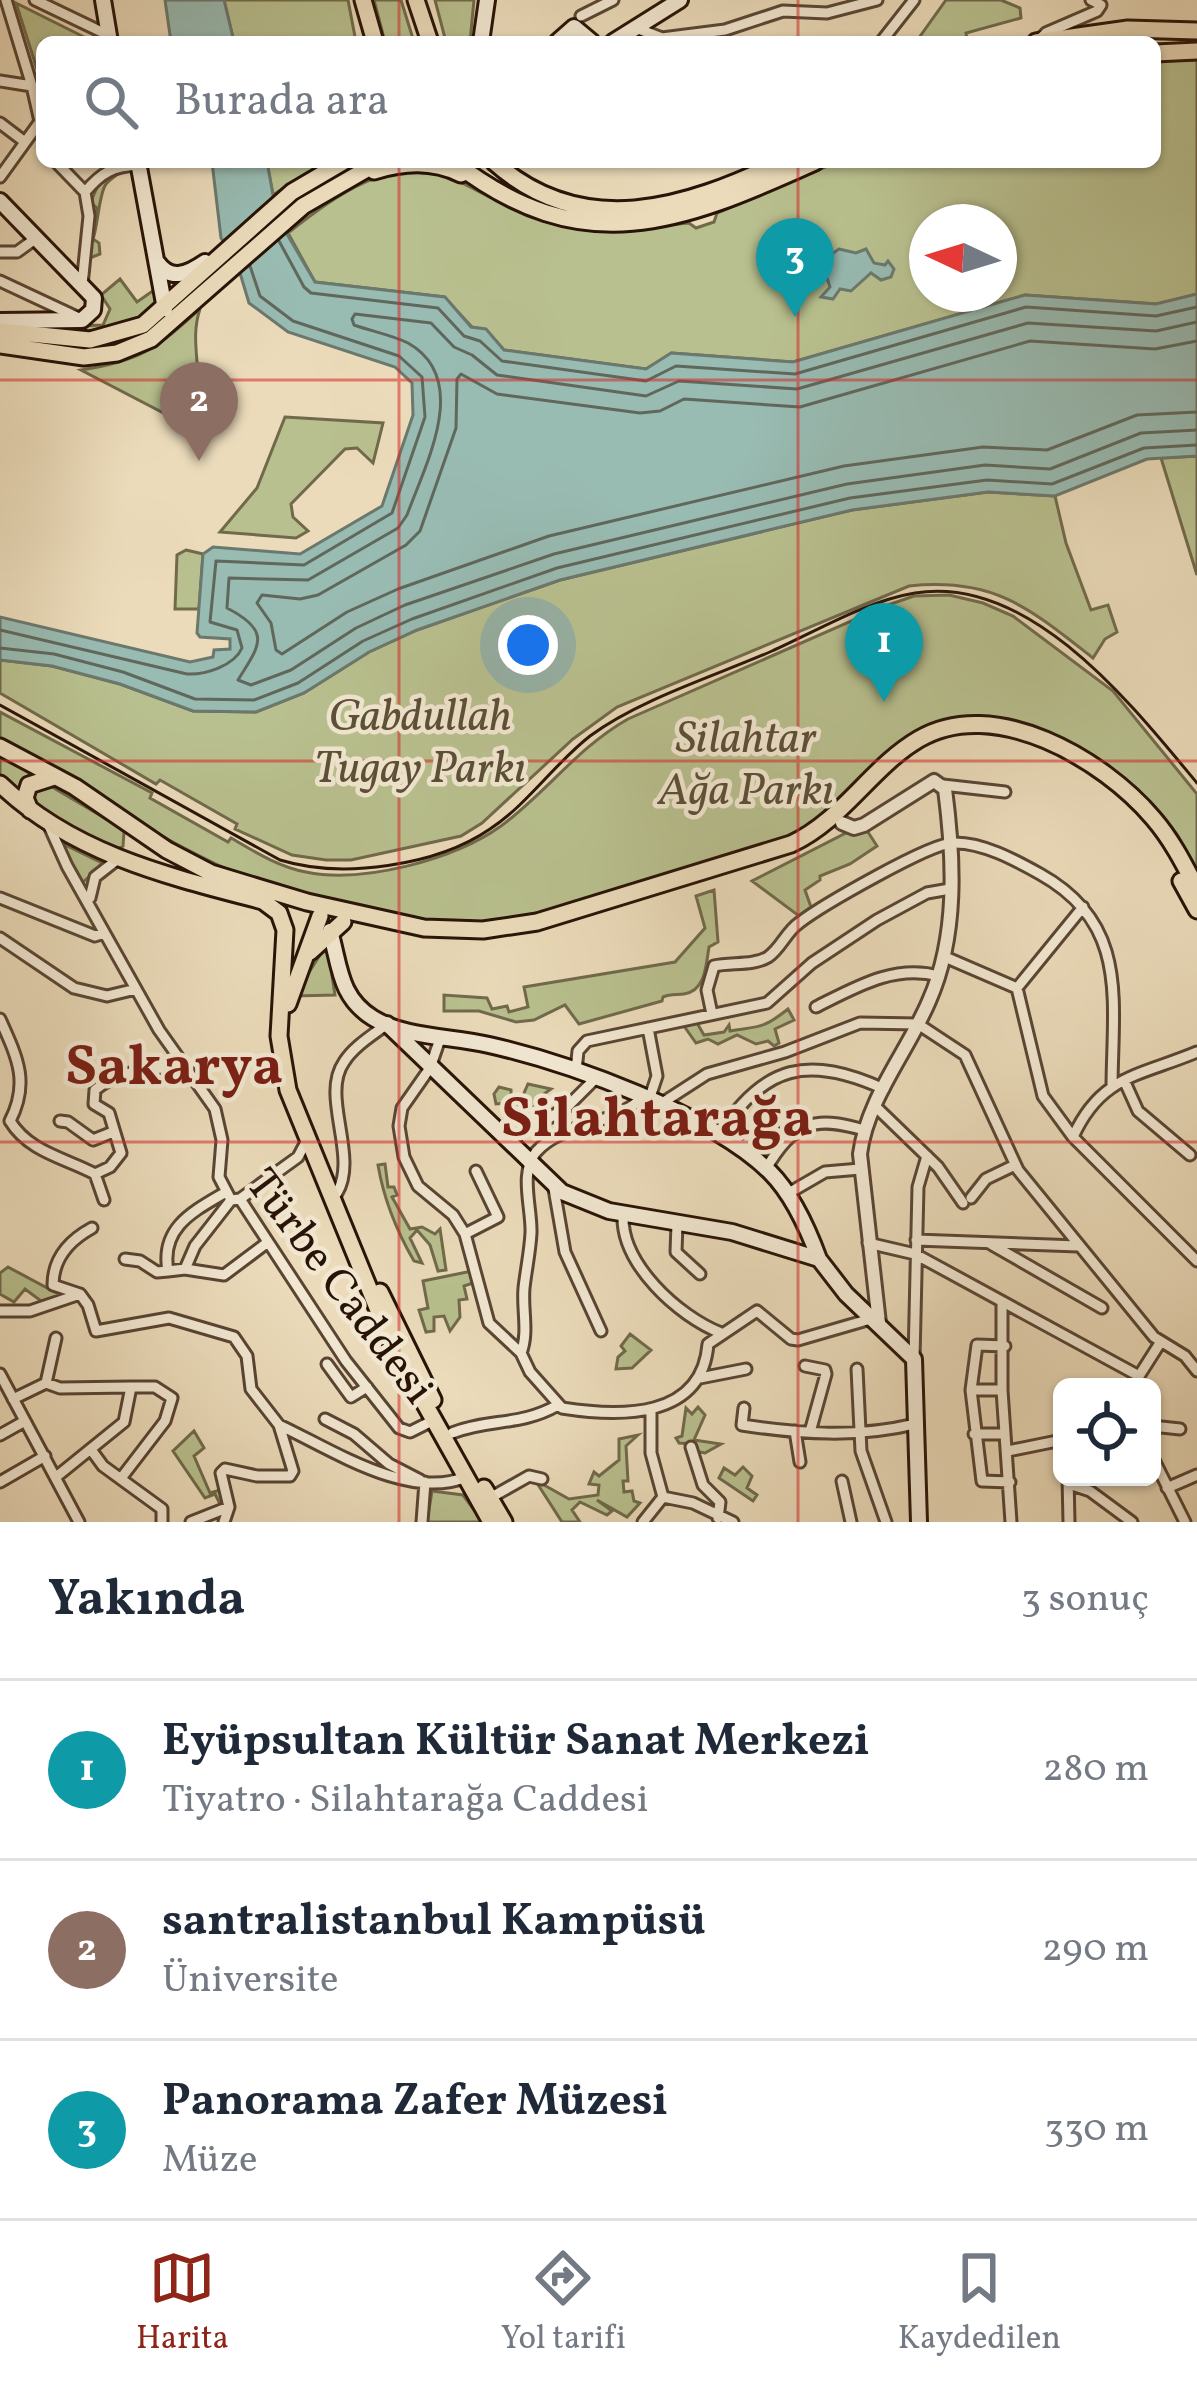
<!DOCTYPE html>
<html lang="tr">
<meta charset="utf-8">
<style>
body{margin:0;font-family:Vollkorn,serif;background:#f6f6f7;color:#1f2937}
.controls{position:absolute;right:36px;bottom:36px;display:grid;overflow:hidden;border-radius:18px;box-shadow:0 3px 9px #0004}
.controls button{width:108px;height:108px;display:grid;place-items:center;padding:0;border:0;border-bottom:3px solid #e0e1e3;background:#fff;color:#1f2937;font:60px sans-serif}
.compass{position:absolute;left:909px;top:204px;width:108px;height:108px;border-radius:50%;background:#fff;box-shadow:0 3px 9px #0004;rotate:274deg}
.you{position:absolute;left:528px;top:645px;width:42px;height:42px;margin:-30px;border:9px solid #fff;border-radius:50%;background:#1a73e8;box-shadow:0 0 0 18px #1a73e833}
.badge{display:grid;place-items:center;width:78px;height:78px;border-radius:50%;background:#8f2418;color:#fff;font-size:39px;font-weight:700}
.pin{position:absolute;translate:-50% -99px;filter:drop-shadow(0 3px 6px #0008)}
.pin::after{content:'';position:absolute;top:63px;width:42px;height:36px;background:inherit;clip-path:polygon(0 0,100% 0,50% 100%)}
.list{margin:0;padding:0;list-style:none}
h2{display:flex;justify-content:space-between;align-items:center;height:156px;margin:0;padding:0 48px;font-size:51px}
h2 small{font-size:39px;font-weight:400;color:#747a83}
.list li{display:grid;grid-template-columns:78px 1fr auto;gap:36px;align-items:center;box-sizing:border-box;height:180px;padding:0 48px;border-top:3px solid #e0e1e3}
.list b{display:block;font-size:45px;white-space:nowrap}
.list p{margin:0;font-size:39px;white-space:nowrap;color:#747a83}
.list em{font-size:39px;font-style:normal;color:#747a83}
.icon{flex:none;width:66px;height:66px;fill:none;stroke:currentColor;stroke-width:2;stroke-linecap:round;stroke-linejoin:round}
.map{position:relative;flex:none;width:1197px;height:1522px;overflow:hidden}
.search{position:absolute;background:#fff;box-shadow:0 3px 9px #0004;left:36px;right:36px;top:36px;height:132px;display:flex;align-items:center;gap:30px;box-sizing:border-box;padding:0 42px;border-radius:18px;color:#747a83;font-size:45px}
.sheet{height:696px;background:#fff}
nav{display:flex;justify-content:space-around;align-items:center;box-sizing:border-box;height:168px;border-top:3px solid #e0e1e3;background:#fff;font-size:33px;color:#747a83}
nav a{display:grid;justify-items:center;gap:6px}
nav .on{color:#8f2418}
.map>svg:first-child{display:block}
.green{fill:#b9c08f;stroke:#706a4b;stroke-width:3;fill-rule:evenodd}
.water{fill:#98bbb2;stroke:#6b786e;stroke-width:3}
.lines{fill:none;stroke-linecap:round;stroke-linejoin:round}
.shore{stroke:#60675c;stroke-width:3}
.minor-casing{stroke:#594534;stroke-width:15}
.tertiary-casing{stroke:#594534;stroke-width:18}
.secondary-casing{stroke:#281307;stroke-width:20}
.primary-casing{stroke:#281307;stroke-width:21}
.minor{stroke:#f2e8d2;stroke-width:9}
.tertiary{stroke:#f2e8d2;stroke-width:12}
.secondary{stroke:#f2e8d2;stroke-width:14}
.primary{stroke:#ebdbba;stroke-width:15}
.tram{stroke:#281307;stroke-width:3}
.grid{fill:none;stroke:#d62828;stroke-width:3;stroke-opacity:0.55}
.labels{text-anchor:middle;stroke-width:9;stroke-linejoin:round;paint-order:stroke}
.park-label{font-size:45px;font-style:italic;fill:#5b5037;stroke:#f2e8d2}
.street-label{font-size:45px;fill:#281307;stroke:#f2e8d2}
.district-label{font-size:57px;font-weight:bold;fill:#7a1f14;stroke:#f2e8d2}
</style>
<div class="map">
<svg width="1197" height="1522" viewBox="0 0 1197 1522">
<rect width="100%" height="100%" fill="#ebdbba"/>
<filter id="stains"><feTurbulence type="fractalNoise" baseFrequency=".00167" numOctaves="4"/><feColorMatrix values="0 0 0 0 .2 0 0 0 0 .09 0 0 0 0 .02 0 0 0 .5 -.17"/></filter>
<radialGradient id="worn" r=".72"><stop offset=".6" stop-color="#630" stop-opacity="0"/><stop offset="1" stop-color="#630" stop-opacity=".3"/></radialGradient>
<!-- green -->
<path class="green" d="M 224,0 L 348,0 L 356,42 L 234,42 Z
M 374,0 L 401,0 L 414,42 L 385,42 Z
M 435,0 L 474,0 L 470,42 L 446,42 Z
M 946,0 L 1001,0 L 1020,8 L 1021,18 L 966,33 L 968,42 L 916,42 Z
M 16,3 L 90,40 L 93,42 L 42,42 L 42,85 Z
M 1197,60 L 1197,294 L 1157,304 L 1025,295 L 793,362 L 672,353 L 646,369 L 504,350 L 486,330 L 472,327 L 444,297 L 315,282 L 288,233 C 334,197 395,150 456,180 C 489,196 521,216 559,224 C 601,232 646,227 689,223 L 696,228 L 714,222 L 717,213 L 837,162 L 1155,162 L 1155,61 ZM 927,222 L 999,222 L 999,294 L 927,294 Z
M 267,162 L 324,162 L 273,195 Z
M 123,169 C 118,175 111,178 106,184 C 99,193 98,225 93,239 L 99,243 L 100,254 L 90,258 L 91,231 L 97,208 L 91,203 C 97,182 103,178 123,169 Z
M 120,279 L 137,302 L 154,290 L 157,306 C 130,344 62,331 21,328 L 103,325 L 110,309 L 101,295 Z
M 200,309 C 189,341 203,370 196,402 L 175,419 L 81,370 C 140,361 156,349 200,309 Z
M 285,417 L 383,423 L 373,463 L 357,448 L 345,449 L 291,504 L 293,517 L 308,531 L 296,538 L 220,532 L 257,488 Z
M 1197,456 L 1197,575 L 1161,458 Z
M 988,492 L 1055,496 L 1066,543 L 1091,610 L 1108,605 L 1117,632 L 1105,639 L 1093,658 C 1029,608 994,577 909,586 L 617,707 L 573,739 L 482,823 L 461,836 L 351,860 L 326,860 L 292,855 L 235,829 L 237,824 L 160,780 L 156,784 L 0,693 L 0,660 L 52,666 L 120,684 L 193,711 L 256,712 L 304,693 L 369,652 L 417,630 L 560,580 L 852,510 Z
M 186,550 L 203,554 L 199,609 L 175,609 L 177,555 Z
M 949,595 L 983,603 L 1013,616 L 1113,691 L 1197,794 L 1197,873 C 1190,860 1184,845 1176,833 C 1119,753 993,679 902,742 C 870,764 834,818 801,833 C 768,848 731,856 697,867 C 625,890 553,920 478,925 C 410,930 346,907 283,887 C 260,879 235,874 214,863 C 140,828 72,781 0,742 L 0,712 L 152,793 L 150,798 L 228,842 L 231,838 C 255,852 279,867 306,872 C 363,884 455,859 501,826 C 547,792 577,748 628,719 L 888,605 L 914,596 Z
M 0,753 L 34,771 L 23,780 L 18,793 L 0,777 Z
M 47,784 L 118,826 L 124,832 L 123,846 L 116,850 L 35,812 L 32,796 L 35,788 Z
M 866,829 L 877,846 L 850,864 L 820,876 L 820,880 L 805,890 L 811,907 L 799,916 L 752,881 L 846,833 Z
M 61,843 L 104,864 L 82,883 Z
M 714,890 L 718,942 L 709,947 C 706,964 706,991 684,994 C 677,995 670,994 663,997 L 662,1001 L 579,1024 L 565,1005 L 534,1020 L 516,1022 L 479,1011 L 444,1011 L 444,995 L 487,998 L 492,1009 L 507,1006 L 509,1012 L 528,1007 L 524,987 L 675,962 L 705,928 L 696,896 Z
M 327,944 L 335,995 L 294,996 Z
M 788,1009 L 794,1020 L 775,1029 L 779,1043 L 774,1046 L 768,1041 L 756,1044 L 737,1035 L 718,1044 L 708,1039 L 696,1043 L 684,1026 L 697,1023 L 704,1035 L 724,1032 L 729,1025 L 730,1031 C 760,1026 763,1029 788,1009 Z
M 528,1084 L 551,1089 L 537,1099 L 535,1107 L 518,1108 L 517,1102 L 496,1104 L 494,1094 L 499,1087 L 511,1090 L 511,1099 L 520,1102 Z
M 385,1164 L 388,1187 L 394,1187 L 397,1195 L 392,1197 L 410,1229 L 422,1227 L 435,1234 L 440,1229 L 446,1270 L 438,1271 L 430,1245 L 417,1230 L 410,1238 L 422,1263 L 414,1261 C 396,1230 384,1201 378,1165 Z
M 8,1267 L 62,1296 L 41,1301 L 25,1289 L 14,1302 L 0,1294 L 0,1273 Z
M 472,1271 L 473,1283 L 464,1286 L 467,1299 L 459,1300 L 460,1317 L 450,1331 L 444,1316 L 434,1317 L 434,1331 L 426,1332 L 419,1310 L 428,1308 L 423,1281 Z
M 630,1334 L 651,1350 L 632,1368 L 616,1369 L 618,1357 L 625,1351 L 621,1346 Z
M 698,1407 L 705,1415 L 694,1440 L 721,1444 L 705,1453 L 694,1451 L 692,1444 L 679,1443 L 676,1438 L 682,1436 L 686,1408 L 692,1414 Z
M 194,1431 L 204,1448 L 194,1456 L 210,1493 L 220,1490 L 225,1503 L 219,1502 L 215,1494 L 205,1498 L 173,1451 Z
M 638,1435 L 626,1446 L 628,1481 L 623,1481 L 624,1492 L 632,1491 L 634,1501 L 640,1503 L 627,1517 L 597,1500 L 612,1511 L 607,1515 L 580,1502 L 572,1510 L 580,1522 L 562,1522 L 535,1480 L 569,1499 L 598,1495 L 599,1485 L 589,1484 L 594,1472 L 599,1476 L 619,1460 L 619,1439 Z
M 743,1467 L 752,1476 L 747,1488 L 757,1495 L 753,1501 L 719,1478 L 724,1468 L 735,1475 Z
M 432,1491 L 463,1495 L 483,1522 L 427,1522 Z"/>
<!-- water -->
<path class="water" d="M 165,0 L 224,0 L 234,42 L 171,42 Z
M 212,162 L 267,162 L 277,217 L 315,282 L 445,297 L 471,327 L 486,329 L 504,350 L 646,369 L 671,353 L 793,362 L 1025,295 L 1156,304 L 1197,294 L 1197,456 L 1147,459 L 1055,496 L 988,492 L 852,510 L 560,580 L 417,630 L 369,652 L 304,693 L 256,712 L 193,711 L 120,684 L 52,666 L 0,660 L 0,617 L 190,662 L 213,657 L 214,650 L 230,649 L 230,639 L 200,637 L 197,633 L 203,554 L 213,547 L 300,554 L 382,506 L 413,415 L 412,383 L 395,367 L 288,332 L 249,303 L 234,253 L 221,238 Z
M 839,249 L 856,253 L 866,249 L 874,263 L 885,265 L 888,261 L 894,269 L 891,277 L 881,280 L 871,273 L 851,291 L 840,289 L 833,299 L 821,297 L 830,287 L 824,269 L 826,258 Z"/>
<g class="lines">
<!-- shore -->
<path class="shore" d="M 279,241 L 304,287 L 311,293 L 438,308 L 464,336 L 480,341 L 502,361 L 646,381 L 676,366 L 795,374 L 1026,307 L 1156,316 L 1197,307
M 1197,322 L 1156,331 L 1028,323 L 797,389 L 679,381 L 646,396 L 497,375 L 472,355 L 454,347 L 431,323 L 355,314 L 352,319 L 354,325 C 371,331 392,335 408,343 C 472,379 425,465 407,515 L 398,528 L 308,580 L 229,578 L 227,608 C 274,632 258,647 238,680 L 251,685 L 291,670 L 356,628 L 405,605 L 554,554 L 847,484 L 985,465 L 1050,469 L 1141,433 L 1197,430
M 1197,341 L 1155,349 L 1030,341 L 800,407 L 684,399 L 660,411 L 640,413 L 497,394 L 461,374 L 457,379 L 456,428 L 420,531 L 406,545 L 318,595 L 300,599 L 262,595 L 257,603 L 271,623 L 276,650 L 282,654 L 347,612 L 398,589 L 549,536 L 844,466 L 983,447 L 1047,450 L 1137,415 L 1197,412
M 0,630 L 187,674 C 205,675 234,666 242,648 L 237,630 L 210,622 L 216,561 L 304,565 L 392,513 L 425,417 L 422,377 L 399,356 L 293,321 L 260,296 L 250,266
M 0,648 L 54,654 L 123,672 L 195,699 L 254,700 L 298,683 L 363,641 L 412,619 L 557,568 L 850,498 L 987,480 L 1052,484 L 1144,448 L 1197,445"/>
<!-- minor casing -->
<g class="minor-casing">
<path id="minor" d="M 6,0 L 32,86
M 35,0 L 108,35
M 581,16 L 613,0
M 636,28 L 662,38 L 725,30 L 783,11 L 827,13 L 877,0
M 1039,40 L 1046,33 L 1097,11 L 1101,5 L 1091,0
M 881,42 L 914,0
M 0,81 L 32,86 L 42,130
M 0,123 L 25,142
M 56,162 L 85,192 C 102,172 113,166 139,165
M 0,177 L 39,123
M 0,252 L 17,252 L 35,239
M 0,281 L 77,317
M 82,285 L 89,216 L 85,192
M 943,785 L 1005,792
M 49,826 L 67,866 L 159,1030 L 215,1109 L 222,1140 L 219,1177 L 231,1200 L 240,1199 L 346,1361 L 399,1428 L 410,1432 L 434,1420
M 0,898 L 95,936 L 104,933
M 90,898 L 95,877 L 118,859
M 0,938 L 74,988 L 107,996 L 136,989
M 945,957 L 1017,988 L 1043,1096 L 1073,1137 L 1197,1261
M 1017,988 L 1083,907
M 816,1007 C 856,987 894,964 939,976
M 712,1014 L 707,990 L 714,966 C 731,962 753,966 768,957 C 781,948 786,932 799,923 C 821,906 930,843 953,843 C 982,842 1015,860 1040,874 C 1128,923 1113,997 1112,1084
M 0,1019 C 17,1057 30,1082 10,1121 C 29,1152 65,1158 95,1174 L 110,1167 L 121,1153 L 109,1113 L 94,1104 L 95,1090 C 117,1070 155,1069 184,1066
M 648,1028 L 657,1076 L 649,1100
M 441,1036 L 430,1068 L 402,1108 L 399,1126 L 404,1157 L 418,1186 L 453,1215 L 465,1234 L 489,1323 L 521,1353 L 530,1372 L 562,1408 C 619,1417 702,1420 708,1344 L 757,1311 L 791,1339 L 798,1340 L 874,1318
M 576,1071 L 578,1051 L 587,1041 L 767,1003 L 812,963 L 877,920 L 927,893 L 950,889
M 1124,1080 L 1138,1111 L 1190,1155
M 659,1105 L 707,1074 L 785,1052 L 860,1023 L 918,1024 L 965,1055 L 1018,1170 L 1154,1337 L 1185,1356 L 1197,1371
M 875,1106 L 938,1167 L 963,1203
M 60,1121 L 68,1122 L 93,1140 L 113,1132
M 543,1122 L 568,1106 L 595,1079
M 719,1135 C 764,1064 809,1055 884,1089
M 1073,1137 C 1101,1075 1140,1076 1197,1052
M 740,1149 L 778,1117 L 792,1134
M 766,1169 C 793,1122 814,1115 864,1130
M 95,1174 L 104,1200
M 553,1183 L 565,1252 L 601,1331
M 226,1192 C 194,1211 160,1227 168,1271 L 185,1269 L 195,1246 L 231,1200
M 337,1193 C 359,1156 320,1096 344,1062 C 354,1046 373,1035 387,1024
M 787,1194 L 825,1172 L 860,1169
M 971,1198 L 986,1179 L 1015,1165
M 240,1199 L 298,1157 L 307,1140
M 623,1215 C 621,1264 678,1316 721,1333
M 677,1224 L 676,1252 L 700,1274
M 465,1234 L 498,1217 L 476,1171
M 916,1240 L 1078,1246
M 868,1243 L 915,1254 L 1139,1376 L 1138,1387
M 989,1243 L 1102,1308
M 125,1259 L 140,1261 L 157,1272 L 168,1271
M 185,1269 L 224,1275 L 268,1242
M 80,1294 L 53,1285 C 53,1258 70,1240 92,1228
M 1002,1304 L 1002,1390 L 1011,1522
M 0,1311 L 30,1311 L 80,1294 L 88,1305 L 96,1331 L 169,1318 L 234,1337 L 247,1356 L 251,1389 L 279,1425
M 1005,1346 L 977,1345 L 971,1390 L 982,1481 L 1010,1482
M 521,1353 C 529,1332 522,1310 524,1288 C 526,1270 530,1252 531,1233 C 532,1208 519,1173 536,1152 C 562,1122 615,1126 643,1097
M 914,1359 L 918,1187 L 927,1156
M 327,1364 L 351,1397 L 367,1387
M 805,1366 L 825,1370 L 826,1374 L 810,1432
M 857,1369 L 861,1451 L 886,1522
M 0,1374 L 79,1522
M 1139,1376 L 1160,1343
M 700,1378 L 746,1369
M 46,1383 L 56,1338
M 971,1390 L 1002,1390
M 13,1399 L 46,1383 L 60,1388 L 131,1387 L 124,1422 L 56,1477
M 744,1408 L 742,1425 C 801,1434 857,1438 915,1424
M 651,1409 L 651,1453 L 663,1497
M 325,1419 L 354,1434 L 389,1464 L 420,1480
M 1152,1426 L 1180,1429
M 795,1431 L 800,1462
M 452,1433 C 490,1418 519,1427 558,1405
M 974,1434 L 1005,1434
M 0,1435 L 25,1421
M 691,1447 L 703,1485 L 720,1502 L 718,1518
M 92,1451 L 103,1466 L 162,1509 L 162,1522
M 1008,1451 L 1062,1440
M 1152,1456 L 1185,1522
M 122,1477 L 165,1421 L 172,1398 L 155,1387 L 131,1387
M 1068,1477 L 1069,1522
M 842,1481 L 851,1522
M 0,1482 L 45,1456
M 1069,1484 L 1090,1491 L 1132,1522
M 1167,1488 L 1197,1475
M 663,1497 L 693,1503 L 733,1522
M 490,1498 L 529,1476 L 542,1479
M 191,1522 L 229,1507
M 224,1522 L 229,1507 L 221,1473 L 225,1469 L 257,1476 L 290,1476 L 293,1471 L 279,1425 C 331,1449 408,1501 466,1477
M 422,1522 L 425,1482
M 643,1522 L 663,1497"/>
</g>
<!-- tertiary casing -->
<g class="tertiary-casing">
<path id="tertiary" d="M 842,823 L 854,828 L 864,825 L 934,781 L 945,789 C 954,858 958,936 929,1001 C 908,1051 867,1099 860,1154 L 879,1323"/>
</g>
<!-- secondary casing -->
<g class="secondary-casing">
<path id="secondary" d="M 103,0 L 110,42
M 481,42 L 487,0
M 557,42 L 574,27 L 592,42
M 613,42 L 680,0
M 138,162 L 165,309
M 0,201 L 94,298 L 93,310 L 82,320 L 0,321
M 158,263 C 171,282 189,273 205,262
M 330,931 C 340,966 339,997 373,1018 C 405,1038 452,1036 489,1045 C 569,1063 711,1114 770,1172 C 793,1195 808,1229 819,1259
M 387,1024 L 562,1192 L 609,1211 L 732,1232 L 819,1259 L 846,1294 L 914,1359 L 919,1522"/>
</g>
<!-- primary casing -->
<g class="primary-casing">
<path id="primary" d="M 363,0 L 375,42
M 416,0 L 430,42
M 1036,42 L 1128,29 L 1197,31
M 1155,53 L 1197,51
M 454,162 C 583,262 680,223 815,162
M 494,162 C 583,241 685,208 781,162
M 374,171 C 404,162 432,160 461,174
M 0,331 L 90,340 L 143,325 L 292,192 L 343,162
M 0,345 L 84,357 L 117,353 L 151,339 L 303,206 L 379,162
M 0,747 L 75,787 L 167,850 L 211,873 L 307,902 L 424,928 L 483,930 L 537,922 L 791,844 C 843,820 871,767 919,739 C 994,695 1103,759 1153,818 C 1172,840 1184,864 1197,889
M 0,784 C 74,855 171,877 267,902
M 30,810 L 25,798 L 29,785 L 54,777
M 1181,881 L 1197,910
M 263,901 L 279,913 L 285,930 L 279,1036 L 288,1090 L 393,1347 L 491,1522
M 310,952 L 343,922
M 288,1004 L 320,916
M 380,1292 L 433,1400
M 484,1488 L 504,1522"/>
</g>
<!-- minor -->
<use href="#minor" class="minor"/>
<!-- tertiary -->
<use href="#tertiary" class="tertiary"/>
<!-- secondary -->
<use href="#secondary" class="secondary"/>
<!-- primary -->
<use href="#primary" class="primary"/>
<!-- tram -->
<path class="tram" d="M 0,705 L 280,860 C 342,879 436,866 490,829 C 528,804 554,764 590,736 C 640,699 715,676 772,651 C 817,631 866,601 915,593 C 1030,574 1132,705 1197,783"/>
</g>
<!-- grid -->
<path class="grid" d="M 399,0 L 399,42M 798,0 L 798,42M 399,162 L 399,1522M 798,162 L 798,1522M 0,380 L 1197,380M 0,761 L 1197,761M 0,1142 L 1197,1142"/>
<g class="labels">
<!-- park labels -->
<g class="park-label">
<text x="420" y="730">Gabdullah<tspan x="420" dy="52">Tugay Parkı</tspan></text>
<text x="746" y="752">Silahtar<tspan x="746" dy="52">Ağa Parkı</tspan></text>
</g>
<!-- street labels -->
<g class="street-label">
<text transform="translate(342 1285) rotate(53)" y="16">Türbe Caddesi</text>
</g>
<!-- district labels -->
<g class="district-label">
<text x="174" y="1084">Sakarya</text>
<text x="657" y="1136">Silahtarağa</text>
</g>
</g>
<rect width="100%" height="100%" filter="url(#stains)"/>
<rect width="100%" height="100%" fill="url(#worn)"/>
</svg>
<div class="controls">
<button><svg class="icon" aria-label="locate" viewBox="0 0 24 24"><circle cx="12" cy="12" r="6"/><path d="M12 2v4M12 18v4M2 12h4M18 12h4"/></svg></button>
</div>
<svg class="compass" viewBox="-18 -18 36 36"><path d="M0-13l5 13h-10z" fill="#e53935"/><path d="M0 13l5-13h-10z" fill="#747a83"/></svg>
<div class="you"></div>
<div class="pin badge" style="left:884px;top:702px;background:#0f9aa8">1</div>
<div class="pin badge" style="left:199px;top:461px;background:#8d6e63">2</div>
<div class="pin badge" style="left:795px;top:317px;background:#0f9aa8">3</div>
<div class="search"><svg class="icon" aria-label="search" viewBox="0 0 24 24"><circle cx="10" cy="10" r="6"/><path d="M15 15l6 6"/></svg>Burada ara</div>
</div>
<section class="sheet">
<h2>Yakında<small>3 sonuç</small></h2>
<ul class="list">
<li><span class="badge" style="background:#0f9aa8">1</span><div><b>Eyüpsultan Kültür Sanat Merkezi</b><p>Tiyatro · Silahtarağa Caddesi</p></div><em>280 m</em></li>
<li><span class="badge" style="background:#8d6e63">2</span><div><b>santralistanbul Kampüsü</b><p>Üniversite</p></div><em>290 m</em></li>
<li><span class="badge" style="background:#0f9aa8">3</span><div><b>Panorama Zafer Müzesi</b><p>Müze</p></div><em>330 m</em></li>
</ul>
</section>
<nav>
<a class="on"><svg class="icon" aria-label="map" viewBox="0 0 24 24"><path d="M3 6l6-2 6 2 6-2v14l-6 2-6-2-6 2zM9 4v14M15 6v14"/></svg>Harita</a>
<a><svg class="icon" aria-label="directions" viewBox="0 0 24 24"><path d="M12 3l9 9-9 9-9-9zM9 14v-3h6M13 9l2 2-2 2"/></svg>Yol tarifi</a>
<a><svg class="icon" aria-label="saved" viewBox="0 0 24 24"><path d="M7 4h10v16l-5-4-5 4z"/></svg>Kaydedilen</a>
</nav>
